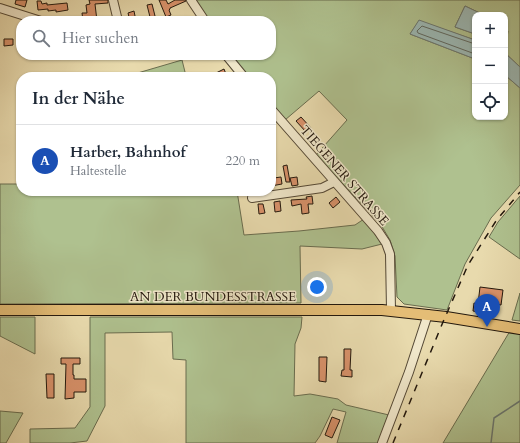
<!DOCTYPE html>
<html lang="de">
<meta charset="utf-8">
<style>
body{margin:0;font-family:Cardo,serif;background:#f6f6f7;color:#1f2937}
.controls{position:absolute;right:12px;top:12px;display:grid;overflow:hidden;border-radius:8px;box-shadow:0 1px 3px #0004}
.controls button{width:36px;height:36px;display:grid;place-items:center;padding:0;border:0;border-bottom:1px solid #e0e1e3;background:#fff;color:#1f2937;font:20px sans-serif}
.you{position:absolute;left:317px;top:287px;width:14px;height:14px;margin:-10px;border:3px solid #fff;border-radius:50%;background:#1a73e8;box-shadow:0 0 0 6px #1a73e833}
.badge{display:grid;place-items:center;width:26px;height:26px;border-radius:50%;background:#ea580c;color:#fff;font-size:13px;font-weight:700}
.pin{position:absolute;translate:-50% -33px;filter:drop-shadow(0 1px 2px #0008)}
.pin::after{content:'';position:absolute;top:21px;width:14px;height:12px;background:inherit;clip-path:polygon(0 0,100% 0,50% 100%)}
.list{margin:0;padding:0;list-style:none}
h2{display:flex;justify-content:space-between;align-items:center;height:52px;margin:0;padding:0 16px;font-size:17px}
h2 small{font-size:13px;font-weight:400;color:#747a83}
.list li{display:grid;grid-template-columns:26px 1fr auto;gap:12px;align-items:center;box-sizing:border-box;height:72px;padding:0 16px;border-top:1px solid #e0e1e3}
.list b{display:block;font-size:15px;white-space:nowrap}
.list p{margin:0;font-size:13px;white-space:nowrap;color:#747a83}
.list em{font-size:13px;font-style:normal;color:#747a83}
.icon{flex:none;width:22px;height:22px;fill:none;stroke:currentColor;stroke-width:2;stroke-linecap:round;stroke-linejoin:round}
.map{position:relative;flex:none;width:520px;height:443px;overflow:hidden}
.search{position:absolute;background:#fff;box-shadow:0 1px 3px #0004;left:16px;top:16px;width:260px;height:44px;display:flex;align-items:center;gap:10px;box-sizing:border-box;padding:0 14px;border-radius:16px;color:#747a83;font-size:15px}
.panel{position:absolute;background:#fff;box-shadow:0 1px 3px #0004;left:16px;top:72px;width:260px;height:124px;border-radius:16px}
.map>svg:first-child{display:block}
.green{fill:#afc18f;stroke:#696c4e}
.water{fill:#9bb8b4;stroke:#6b7871}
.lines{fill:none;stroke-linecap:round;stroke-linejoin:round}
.shore{stroke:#5f6860;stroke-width:1}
.stream{stroke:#6b7871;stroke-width:1.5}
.building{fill:#d9926b;stroke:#23180d}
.minor-casing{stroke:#544835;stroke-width:10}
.major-casing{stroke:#23180d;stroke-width:12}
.minor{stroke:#f0e7ca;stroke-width:8}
.major{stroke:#e4bd76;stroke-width:10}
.rail{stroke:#23180d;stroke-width:1.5;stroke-dasharray:7 7;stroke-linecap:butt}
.labels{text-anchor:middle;stroke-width:3;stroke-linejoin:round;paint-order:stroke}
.street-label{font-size:13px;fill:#23180d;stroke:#f0e7ca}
</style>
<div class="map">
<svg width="520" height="443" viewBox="0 0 520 443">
<rect width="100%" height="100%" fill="#e8daad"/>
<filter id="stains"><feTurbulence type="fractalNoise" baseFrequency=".005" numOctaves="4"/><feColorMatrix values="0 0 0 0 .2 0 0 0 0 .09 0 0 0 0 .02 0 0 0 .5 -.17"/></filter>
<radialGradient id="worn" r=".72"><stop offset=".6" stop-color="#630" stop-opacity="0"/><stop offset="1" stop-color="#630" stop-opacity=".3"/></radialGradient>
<!-- green -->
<path class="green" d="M 195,0 L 520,0 L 520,67 L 505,53 L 505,40 L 507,38 L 508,31 L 505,29 L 505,15 L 484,15 L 465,6 L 455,27 L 475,34 L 475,40 L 419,21 L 410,34 L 475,59 L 475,117 L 505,117 L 505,75 L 520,88 L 520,185 L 491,218 L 465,264 L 447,310 L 404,304 L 397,297 L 395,256 L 390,240 L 381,225 L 316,155 L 347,120 L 319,91 L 285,120 L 271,104 L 271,77 L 248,77 L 231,55 L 271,55 L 271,21 L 209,21 Z
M 182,60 L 186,76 L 183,77 L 124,77 Z
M 0,184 L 21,184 L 21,191 L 237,191 L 244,235 L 299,231 L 355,225 L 364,219 L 382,244 L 362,249 L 300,246 L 301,303 L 0,304 Z
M 520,196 L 520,259 L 489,237 L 498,222 Z
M 520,293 L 520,321 L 512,320 Z
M 0,317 L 35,317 L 35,354 L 0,336 Z
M 90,317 L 302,317 L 301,328 L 295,344 L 294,396 L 310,394 L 338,399 L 346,405 L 389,415 L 378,443 L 337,443 L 346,412 L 333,409 L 320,436 L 315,443 L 186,443 L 186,360 L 173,359 L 172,332 L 105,333 L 105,406 L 87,441 L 70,443 L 30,443 L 30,429 L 75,428 L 90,407 Z
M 510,331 L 520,333 L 520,443 L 443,443 Z
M 0,411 L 23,413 L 6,443 L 0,443 Z"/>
<!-- water -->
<path class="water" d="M 465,6 L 484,15 L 475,15 L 475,34 L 455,27 Z
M 419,20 L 475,40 L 475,59 L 410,34 Z
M 505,53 L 520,67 L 520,88 L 505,75 Z"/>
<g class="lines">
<!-- shore -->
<path class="shore" d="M 475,44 L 422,26 L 417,31 L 418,33 L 475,54"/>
<!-- stream -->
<path class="stream" d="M 491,443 L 494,418 L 520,401"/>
</g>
<!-- building -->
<path class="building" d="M 16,0 L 27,0 L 25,7 L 15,4 Z
M 89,0 L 108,0 L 108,3 L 95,4 L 97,21 L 83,21 L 82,13 L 87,13 L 86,5 L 90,4 Z
M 159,0 L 166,0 L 168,4 L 175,0 L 186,0 L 186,1 L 170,8 L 170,9 L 169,10 L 171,15 L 166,17 Z
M 37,1 L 41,1 L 42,4 L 47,3 L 47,5 L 67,3 L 68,10 L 56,12 L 56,10 L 48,11 L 48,9 L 38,10 Z
M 152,4 L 156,20 L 151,21 L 147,5 Z
M 134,11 L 136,21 L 130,21 L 128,13 Z
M 4,39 L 13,39 L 13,45 L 4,46 Z
M 224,69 L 226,74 L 217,77 L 216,73 Z
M 301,117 L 311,128 L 306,132 L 296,121 Z
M 287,165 L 290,182 L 286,182 L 283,166 Z
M 281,177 L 282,184 L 271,186 L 271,181 L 275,181 L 274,178 Z
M 297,177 L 298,185 L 292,186 L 290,178 Z
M 312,196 L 313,204 L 308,204 L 309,213 L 302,214 L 301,204 L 292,206 L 291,200 L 307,199 L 306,197 Z
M 336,197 L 340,202 L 333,208 L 329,203 Z
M 280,201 L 281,211 L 275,212 L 274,202 Z
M 258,204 L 263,204 L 265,213 L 259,214 Z
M 480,287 L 503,290 L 501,305 L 487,303 L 485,313 L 473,311 L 474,303 L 478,304 Z
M 344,349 L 351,349 L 350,370 L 352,370 L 352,377 L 341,376 L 342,370 L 344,370 Z
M 319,357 L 327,357 L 326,382 L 319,381 Z
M 61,358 L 80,358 L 80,364 L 73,364 L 73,375 L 74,375 L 74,379 L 86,379 L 86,392 L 74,392 L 74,398 L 65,399 L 66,364 L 61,364 Z
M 46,374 L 54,374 L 54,398 L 47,398 Z
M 332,417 L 340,420 L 332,438 L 325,435 Z"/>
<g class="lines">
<!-- minor casing -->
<g class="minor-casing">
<path id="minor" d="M 113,0 L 118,21
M 191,0 L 205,21
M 0,8 L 41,21
M 226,55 L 244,77
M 271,109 L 378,231 L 386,243 L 390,254 L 391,310
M 252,198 L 322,188 L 334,182
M 382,443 L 409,372 L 428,314"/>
</g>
<!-- major casing -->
<g class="major-casing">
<path id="major" d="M 0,310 L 382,310 L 446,317 L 520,329"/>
</g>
<!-- minor -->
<use href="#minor" class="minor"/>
<!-- major -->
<use href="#major" class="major"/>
<!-- rail -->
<path class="rail" d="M 393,443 L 443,322 L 468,265 L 496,221 L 520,192"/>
</g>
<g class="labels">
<!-- street labels -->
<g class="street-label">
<text transform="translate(345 175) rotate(49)" y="5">TIEGENER STRASSE</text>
<text x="213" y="301">AN DER BUNDESSTRASSE</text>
</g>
</g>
<rect width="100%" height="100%" filter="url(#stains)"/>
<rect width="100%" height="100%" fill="url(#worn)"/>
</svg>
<div class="controls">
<button>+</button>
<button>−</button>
<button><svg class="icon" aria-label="locate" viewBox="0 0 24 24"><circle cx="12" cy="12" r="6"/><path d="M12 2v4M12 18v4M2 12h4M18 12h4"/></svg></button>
</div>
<div class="you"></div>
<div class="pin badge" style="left:487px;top:327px;background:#1a4fb4">A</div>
<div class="search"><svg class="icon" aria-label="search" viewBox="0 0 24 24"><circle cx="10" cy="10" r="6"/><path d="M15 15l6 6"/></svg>Hier suchen</div>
<section class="panel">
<h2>In der Nähe<small></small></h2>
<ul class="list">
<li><span class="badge" style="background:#1a4fb4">A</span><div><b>Harber, Bahnhof</b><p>Haltestelle</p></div><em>220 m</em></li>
</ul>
</section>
</div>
